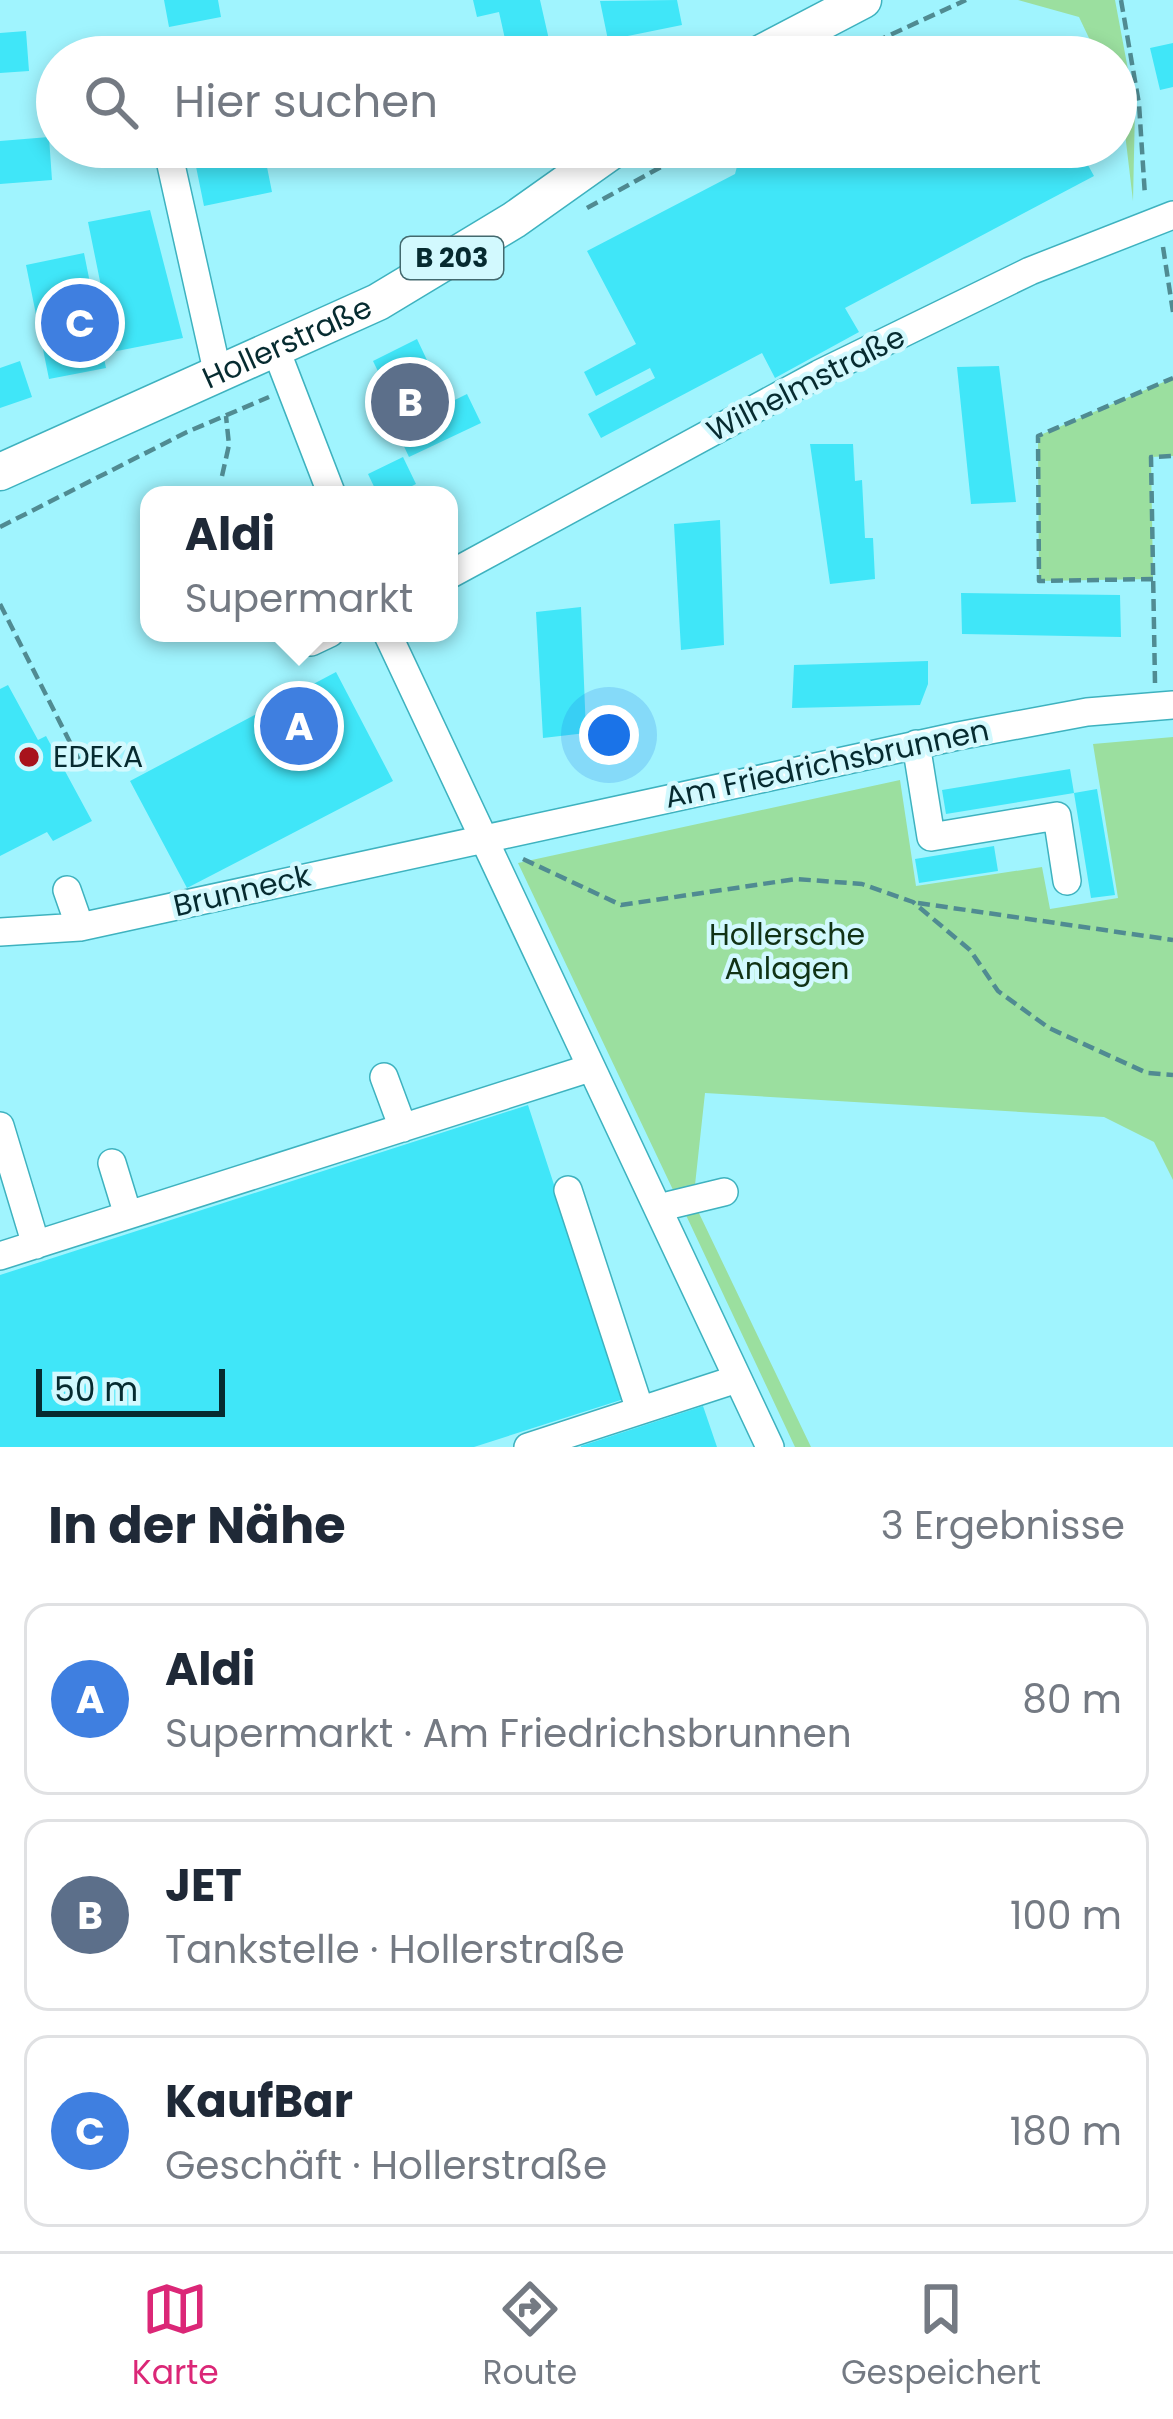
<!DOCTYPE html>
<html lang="de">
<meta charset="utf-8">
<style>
body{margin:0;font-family:Poppins,sans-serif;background:#f6f6f7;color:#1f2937}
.scale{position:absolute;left:36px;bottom:30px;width:189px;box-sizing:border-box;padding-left:12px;border:6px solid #062b30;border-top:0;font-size:33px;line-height:42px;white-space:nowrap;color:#062b30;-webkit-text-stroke:9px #d2f9fe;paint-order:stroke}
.you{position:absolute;left:609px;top:735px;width:42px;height:42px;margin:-30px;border:9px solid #fff;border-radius:50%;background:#1a73e8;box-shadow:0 0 0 18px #1a73e833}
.badge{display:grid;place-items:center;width:78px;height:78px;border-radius:50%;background:#db2777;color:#fff;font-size:39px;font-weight:700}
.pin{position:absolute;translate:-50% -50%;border:6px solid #fff;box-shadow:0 3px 12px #0006}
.popup{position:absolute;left:140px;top:486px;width:318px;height:156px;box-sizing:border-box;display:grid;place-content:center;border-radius:24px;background:#fff;filter:drop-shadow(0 3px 9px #0005);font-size:39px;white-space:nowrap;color:#747a83}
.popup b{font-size:45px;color:#1f2937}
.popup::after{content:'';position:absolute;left:50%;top:100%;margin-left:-24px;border:24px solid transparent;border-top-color:#fff}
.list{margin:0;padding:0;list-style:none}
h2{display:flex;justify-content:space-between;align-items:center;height:156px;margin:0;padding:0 48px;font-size:51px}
h2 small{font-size:39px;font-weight:400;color:#747a83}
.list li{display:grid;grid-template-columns:78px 1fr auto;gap:36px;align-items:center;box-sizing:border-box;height:192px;margin:0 24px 24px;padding:0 24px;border:3px solid #e0e1e3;border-radius:24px}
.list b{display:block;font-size:45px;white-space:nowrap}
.list p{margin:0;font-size:39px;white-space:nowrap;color:#747a83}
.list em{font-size:39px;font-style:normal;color:#747a83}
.icon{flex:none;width:66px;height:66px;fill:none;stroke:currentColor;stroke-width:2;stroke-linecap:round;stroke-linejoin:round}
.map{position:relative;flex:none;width:1173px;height:1447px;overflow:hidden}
.search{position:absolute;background:#fff;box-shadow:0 6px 18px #0003;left:36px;right:36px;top:36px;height:132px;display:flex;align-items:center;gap:30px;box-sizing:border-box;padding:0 42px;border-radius:66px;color:#747a83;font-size:45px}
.sheet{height:804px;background:#fff}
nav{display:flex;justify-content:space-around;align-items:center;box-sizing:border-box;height:168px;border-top:3px solid #e0e1e3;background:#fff;font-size:33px;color:#747a83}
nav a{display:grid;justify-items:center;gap:6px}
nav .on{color:#db2777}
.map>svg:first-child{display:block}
.green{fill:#9bdf9f}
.building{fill:#40e6f8}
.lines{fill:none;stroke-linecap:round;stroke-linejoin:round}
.minor-casing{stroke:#3eb2bf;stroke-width:30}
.major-casing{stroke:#3eb2bf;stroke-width:39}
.path{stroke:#508b92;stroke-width:4.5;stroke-dasharray:12 6;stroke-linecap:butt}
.minor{stroke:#fff;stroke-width:27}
.major{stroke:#fff;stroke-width:36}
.poi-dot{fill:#a8131c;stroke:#d2f9fe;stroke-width:4.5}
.labels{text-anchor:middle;stroke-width:9;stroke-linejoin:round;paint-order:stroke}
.shield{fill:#d2f9fe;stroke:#43696e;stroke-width:3}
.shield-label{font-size:27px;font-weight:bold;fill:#062b30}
.street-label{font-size:30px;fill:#062b30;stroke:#d2f9fe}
.poi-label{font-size:30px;fill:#062b30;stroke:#d2f9fe;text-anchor:start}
.park-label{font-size:30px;fill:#113215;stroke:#d2f9fe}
</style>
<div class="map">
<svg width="1173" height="1447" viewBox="0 0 1173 1447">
<rect width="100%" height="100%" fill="#a0f4fe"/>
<!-- green -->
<path class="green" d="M 1018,0 L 1115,0 L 1135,107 L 1133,201 L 1116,57 L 1098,57 L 1079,17 Z
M 1173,378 L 1173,456 L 1151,457 L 1153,579 L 1039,581 L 1038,436 Z
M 1173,737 L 1173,1180 L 1154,1142 L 1104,1117 L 705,1093 L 695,1185 L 674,1192 L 518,863 L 900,780 L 916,886 L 1042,867 L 1050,909 L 1118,898 L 1093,744 Z
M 697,1209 L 811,1447 L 795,1447 L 685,1213 Z"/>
<!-- building -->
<path class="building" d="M 164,0 L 218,0 L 221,17 L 169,27 Z
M 473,0 L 540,0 L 552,53 L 564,50 L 566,57 L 509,57 L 499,12 L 477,17 Z
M 677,0 L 682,25 L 608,40 L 600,1 Z
M 26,31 L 29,71 L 0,73 L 0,33 Z
M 1021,37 L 1031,57 L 984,57 Z
M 1173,43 L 1173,87 L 1160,90 L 1150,48 Z
M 49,137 L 52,180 L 0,184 L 0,141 Z
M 192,147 L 263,147 L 272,192 L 204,206 Z
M 776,147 L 1078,147 L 1094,176 L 845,308 L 859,332 L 775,378 L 762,353 L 601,438 L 588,414 L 655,378 L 650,368 L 596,396 L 584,372 L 636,344 L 587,251 L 735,174 L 740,155 L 761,158 Z
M 150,210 L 183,338 L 112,352 L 105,317 L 96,320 L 106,368 L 49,379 L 26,265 L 84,253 L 92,293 L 102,291 L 88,222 Z
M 417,339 L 443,394 L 413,409 L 418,418 L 467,394 L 481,423 L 409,457 L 390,417 L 398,413 L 373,361 Z
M 20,361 L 32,397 L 0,408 L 0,368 Z
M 999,366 L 1016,502 L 971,504 L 957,367 Z
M 810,444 L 853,444 L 855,481 L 862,480 L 865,538 L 873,538 L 875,579 L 830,584 Z
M 403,457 L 416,484 L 394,495 L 378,495 L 368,474 Z
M 720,520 L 724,645 L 681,650 L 674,524 Z
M 961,593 L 1120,595 L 1121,637 L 962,634 Z
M 581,607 L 586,733 L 543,738 L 536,612 Z
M 928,661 L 928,684 L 920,705 L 792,708 L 794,665 Z
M 336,672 L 393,781 L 187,888 L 130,781 Z
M 8,685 L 38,740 L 46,736 L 92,821 L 53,841 L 47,832 L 0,856 L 0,689 Z
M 1070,769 L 1074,793 L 946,814 L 942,790 Z
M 1097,789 L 1115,895 L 1091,898 L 1074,793 Z
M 994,846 L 998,871 L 919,883 L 915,859 Z
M 528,1105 L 624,1399 L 474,1447 L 0,1447 L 0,1275 Z
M 703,1406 L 717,1447 L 581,1447 L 581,1446 Z"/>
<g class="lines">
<!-- minor casing -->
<g class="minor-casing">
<path id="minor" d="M 167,147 L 218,375
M 276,350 L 332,495
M 449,575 L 819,374 L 1030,271 L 1173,215
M 387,633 L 770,1447
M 311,642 L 330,633
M 916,744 L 931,837 L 1057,816 L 1067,881
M 67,890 L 80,927
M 0,932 L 80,927 L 958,736 L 1087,712 L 1173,705
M 384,1077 L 403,1128
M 0,1126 L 36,1245
M 112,1163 L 128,1215
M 568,1190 L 640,1410
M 658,1208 L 724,1192
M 0,1256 L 590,1068
M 528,1447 L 737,1379"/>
</g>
<!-- major casing -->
<g class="major-casing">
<g id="major">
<path d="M 754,57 L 863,0"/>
<path id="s1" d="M 0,472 L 378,302 L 514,220 L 617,147"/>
</g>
</g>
<!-- path -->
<path class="path" d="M 1121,0 L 1139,104 L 1145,196
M 842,57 L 966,0
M 587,208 L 697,147
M 1163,247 L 1173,312
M 222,476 L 229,445 L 226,416
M 0,527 L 187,432 L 269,397
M 1153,579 L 1039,581 L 1038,436 L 1173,378
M 0,604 L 81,764
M 1155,683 L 1151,457 L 1173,456
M 523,859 L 621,905 L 796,879 L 862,884 L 913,902 L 970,950 L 998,991 L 1049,1028 L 1147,1073 L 1173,1075
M 918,903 L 1173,940"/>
<!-- minor -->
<use href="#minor" class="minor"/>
<!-- major -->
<use href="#major" class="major"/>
</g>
<!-- markers -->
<circle class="poi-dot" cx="29" cy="757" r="12"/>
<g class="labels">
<!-- shield labels -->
<rect class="shield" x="401" y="237" width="102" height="42" rx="9"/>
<g class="shield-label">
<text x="452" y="267">B 203</text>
</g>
<!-- street labels -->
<g class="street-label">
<text dy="10" stroke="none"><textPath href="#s1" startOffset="315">Hollerstraße</textPath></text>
<text transform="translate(806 384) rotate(-27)" y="10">Wilhelmstraße</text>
<text transform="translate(827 764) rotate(-12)" y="10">Am Friedrichsbrunnen</text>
<text transform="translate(242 891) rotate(-13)" y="10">Brunneck</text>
</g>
<!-- poi labels -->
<g class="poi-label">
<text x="53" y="767">EDEKA</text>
</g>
<!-- park labels -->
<g class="park-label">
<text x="787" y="945">Hollersche<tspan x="787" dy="34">Anlagen</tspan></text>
</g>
</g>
</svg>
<div class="scale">50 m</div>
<div class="you"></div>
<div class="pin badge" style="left:299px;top:726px;background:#3f7fe0">A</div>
<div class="popup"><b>Aldi</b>Supermarkt</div>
<div class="pin badge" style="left:410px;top:402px;background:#5c6f8a">B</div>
<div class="pin badge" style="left:80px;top:323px;background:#3f7fe0">C</div>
<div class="search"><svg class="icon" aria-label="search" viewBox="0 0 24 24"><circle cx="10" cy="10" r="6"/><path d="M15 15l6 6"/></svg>Hier suchen</div>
</div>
<section class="sheet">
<h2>In der Nähe<small>3 Ergebnisse</small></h2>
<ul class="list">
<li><span class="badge" style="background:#3f7fe0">A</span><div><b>Aldi</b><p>Supermarkt · Am Friedrichsbrunnen</p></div><em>80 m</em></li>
<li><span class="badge" style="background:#5c6f8a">B</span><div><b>JET</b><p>Tankstelle · Hollerstraße</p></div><em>100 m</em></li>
<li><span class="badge" style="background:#3f7fe0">C</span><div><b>KaufBar</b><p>Geschäft · Hollerstraße</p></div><em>180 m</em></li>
</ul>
</section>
<nav>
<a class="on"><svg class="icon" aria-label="map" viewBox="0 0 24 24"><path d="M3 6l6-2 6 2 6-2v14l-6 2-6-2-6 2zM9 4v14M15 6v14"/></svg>Karte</a>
<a><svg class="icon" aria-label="directions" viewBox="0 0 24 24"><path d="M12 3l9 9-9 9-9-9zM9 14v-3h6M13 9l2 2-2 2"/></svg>Route</a>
<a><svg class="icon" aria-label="saved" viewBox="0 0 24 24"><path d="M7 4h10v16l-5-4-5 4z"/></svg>Gespeichert</a>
</nav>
